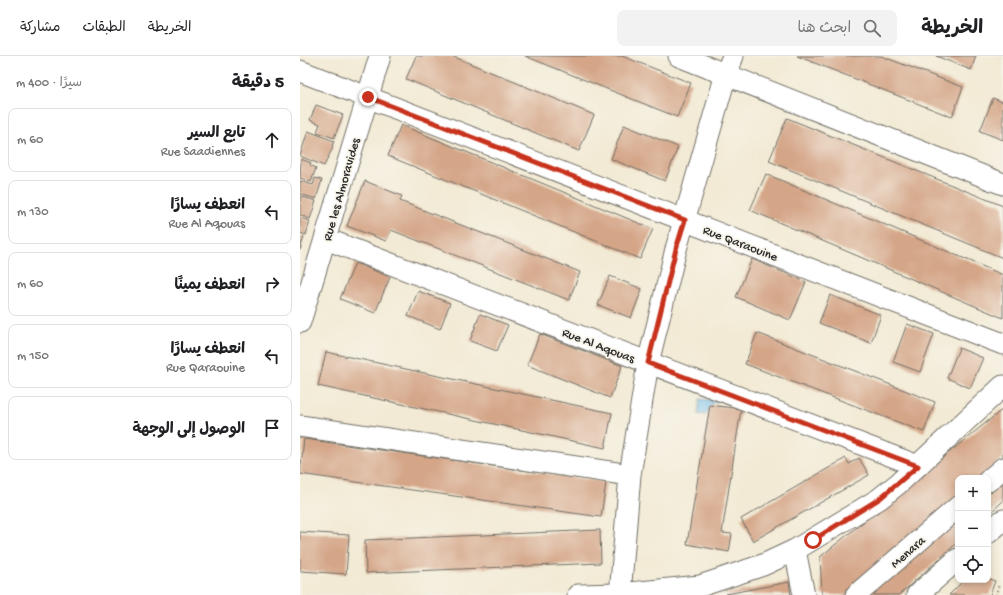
<!DOCTYPE html>
<html lang="ar">
<meta charset="utf-8">
<style>
body{margin:0;font-family:"Gochi Hand","Playpen Sans Arabic",sans-serif;background:#f2f2f2;color:#202124;direction:rtl}
.controls{position:absolute;right:12px;bottom:12px;display:grid;overflow:hidden;border-radius:8px;box-shadow:0 2px 6px #0003}
.controls button{width:36px;height:36px;display:grid;place-items:center;padding:0;border:0;border-bottom:1px solid #e0e0e0;background:#fff;color:#202124;font:20px sans-serif}
.stop{position:absolute;width:12px;height:12px;margin:-9px;border:3px solid #c8321e;border-radius:50%;background:#fff}
.stop.end{background:#c8321e;border-color:#fff;box-shadow:0 1px 4px #0008}
.list{margin:0;padding:0;list-style:none}
h2{display:flex;justify-content:space-between;align-items:center;height:52px;margin:0;padding:0 16px;font-size:17px}
h2 small{font-size:13px;font-weight:400;color:#757577}
.list li{display:grid;grid-template-columns:26px 1fr auto;gap:12px;align-items:center;box-sizing:border-box;height:64px;margin:0 8px 8px;padding:0 8px;border:1px solid #e0e0e0;border-radius:8px}
.list b{display:block;font-size:15px;white-space:nowrap}
.list p{margin:0;font-size:13px;white-space:nowrap;color:#757577}
.list em{font-size:13px;font-style:normal;color:#757577}
.icon{flex:none;width:22px;height:22px;fill:none;stroke:currentColor;stroke-width:2;stroke-linecap:round;stroke-linejoin:round}
.map{position:relative;flex:none;width:703px;height:539px;overflow:hidden;direction:ltr}
header{display:flex;align-items:center;gap:24px;box-sizing:border-box;height:56px;padding:0 20px;background:#fff;border-bottom:1px solid #e0e0e0}
header strong{font-size:19px}
nav{display:flex;gap:22px;margin-inline-start:auto;font-size:14px}
.search{width:280px;height:36px;background:#f2f2f2;display:flex;align-items:center;gap:10px;box-sizing:border-box;padding:0 14px;border-radius:8px;color:#757577;font-size:15px}
main{display:flex}
aside{flex:1;background:#fff}
.map>svg:first-child{display:block}
.water{fill:#75c1ef;stroke:#50768d}
.building{fill:#d4a587}
.lines{fill:none;stroke-linecap:round;stroke-linejoin:round}
.minor-casing{stroke:#716e66;stroke-width:23}
.path{stroke:#716e66;stroke-width:2.5;stroke-dasharray:1 3;stroke-linecap:butt}
.minor{stroke:#fff;stroke-width:21}
.route{stroke:#c8321e;stroke-width:5}
.labels{text-anchor:middle;stroke-width:3.5;stroke-linejoin:round;paint-order:stroke}
.street-label{font-size:13px;fill:#2b2b2b;stroke:#f7f3e8}
</style>
<header>
<strong>الخريطة</strong>
<div class="search"><svg class="icon" aria-label="search" viewBox="0 0 24 24"><circle cx="10" cy="10" r="6"/><path d="M15 15l6 6"/></svg>ابحث هنا</div>
<nav><a>الخريطة</a><a>الطبقات</a><a>مشاركة</a></nav>
</header>
<main>
<div class="map">
<svg width="703" height="539" viewBox="0 0 703 539">
<rect width="100%" height="100%" fill="#f7f3e8"/>
<filter id="ink" filterUnits="userSpaceOnUse"><feTurbulence type="fractalNoise" baseFrequency=".025" numOctaves="2"/><feDisplacementMap in="SourceGraphic" scale="8" xChannelSelector="R" yChannelSelector="G"/><feConvolveMatrix kernelMatrix="1 2 1 2 8 2 1 2 1" color-interpolation-filters="sRGB"/></filter>
<filter id="wash" filterUnits="userSpaceOnUse"><feTurbulence type="fractalNoise" baseFrequency=".012" numOctaves="4" result="noise"/><feDisplacementMap in="SourceGraphic" scale="16" xChannelSelector="R" yChannelSelector="G"/><feGaussianBlur stdDeviation="0.9" result="paint"/><feColorMatrix in="noise" values="0 0 0 0 0 0 0 0 0 0 0 0 0 0 0 0 0 1.4 0 .05"/><feComposite in="paint" operator="in"/></filter>
<g filter="url(#wash)">
<rect width="100%" height="100%" fill="#f2ead4"/>
<!-- water -->
<path class="water" d="M 400,343 L 418,345 L 413,347 L 405,359 L 398,358 Z"/>
<g id="blocks">
<!-- building -->
<path class="building" d="M 116,0 L 152,0 L 294,59 L 279,95 L 106,23 Z
M 225,0 L 322,0 L 391,27 L 377,61 Z
M 497,0 L 581,0 L 663,31 L 652,61 Z
M 636,0 L 676,0 L 671,14 Z
M 693,42 L 703,46 L 703,84 L 680,75 Z
M 16,49 L 43,59 L 34,82 L 17,76 L 20,68 L 10,64 Z
M 487,62 L 703,150 L 703,202 L 469,105 Z
M 101,69 L 353,173 L 340,203 L 88,100 Z
M 324,69 L 378,91 L 365,125 L 311,103 Z
M 8,75 L 34,85 L 32,90 L 33,91 L 24,110 L 0,100 Z
M 1,103 L 11,107 L 10,109 L 16,112 L 11,126 L 0,122 Z
M 466,118 L 703,219 L 703,262 L 450,154 Z
M 15,122 L 22,124 L 16,143 L 0,138 L 0,125 L 13,129 Z
M 65,125 L 102,140 L 100,145 L 280,216 L 269,244 L 91,174 L 86,185 L 47,170 Z
M 0,140 L 16,145 L 10,163 L 0,159 Z
M 0,162 L 10,165 L 6,179 L 0,177 Z
M 0,180 L 4,181 L 0,194 Z
M 452,203 L 506,226 L 490,264 L 436,241 Z
M 55,207 L 90,221 L 75,257 L 40,243 Z
M 310,220 L 342,233 L 331,262 L 298,249 Z
M 118,235 L 150,247 L 140,273 L 108,260 Z
M 530,239 L 581,259 L 571,287 L 519,267 Z
M 180,258 L 208,269 L 197,295 L 170,285 Z
M 607,268 L 634,278 L 620,316 L 593,306 Z
M 457,277 L 635,346 L 624,376 L 445,308 Z
M 240,278 L 322,310 L 310,342 L 227,309 Z
M 659,292 L 683,302 L 670,332 L 647,322 Z
M 26,296 L 312,357 L 305,392 L 18,330 Z
M 410,349 L 441,353 L 422,477 L 432,478 L 429,496 L 387,488 Z
M 703,353 L 703,402 L 680,422 L 658,422 L 658,442 L 550,539 L 522,539 L 520,501 Z
M 4,383 L 306,426 L 301,461 L 0,418 Z
M 546,402 L 549,408 L 559,402 L 569,419 L 453,485 L 441,463 Z
M 703,417 L 703,445 L 688,459 L 688,429 Z
M 658,456 L 658,486 L 599,539 L 566,539 Z
M 300,474 L 301,507 L 66,517 L 65,484 Z
M 0,476 L 49,479 L 46,518 L 0,515 Z
M 688,522 L 695,525 L 690,539 L 649,539 L 664,524 L 688,524 Z
M 489,526 L 491,539 L 426,539 L 426,538 Z"/>
</g>
</g>
<g filter="url(#ink)">
<use href="#blocks" fill-opacity="0" stroke="#716e66" stroke-width="1"/>
<g class="lines">
<!-- minor casing -->
<g class="minor-casing">
<path id="minor" d="M 379,0 L 703,128
M 0,15 L 703,288
M 26,183 L 618,410
M 0,266 L 80,0
M 0,370 L 330,419
M 688,425 L 703,412
M 688,477 L 703,464
M 495,494 L 504,539
M 278,539 L 320,538 L 400,530 L 463,509 L 495,494 L 579,443 L 599,427 L 703,330
M 320,539 L 330,419 L 348,307 L 376,193 L 426,18 L 433,0
M 556,539 L 658,451
M 617,539 L 658,503"/>
</g>
<!-- path -->
<path class="path" d="M 696,539 L 699,528"/>
<!-- minor -->
<use href="#minor" class="minor"/>
</g>
</g>
<g class="lines" filter="url(#ink)">
<!-- route -->
<path class="route" d="M 68,41 L 385,164 L 376,193 L 348,307 L 618,410 L 579,443 L 513,484"/>
</g>
<g class="labels">
<!-- street labels -->
<g class="street-label">
<text transform="translate(40 133) rotate(-74)" y="5">Rue les Almoravides</text>
<text transform="translate(441 186) rotate(21)" y="5">Rue Qaraouine</text>
<text transform="translate(299 288) rotate(21)" y="5">Rue Al Aqouas</text>
<text transform="translate(607 495) rotate(-41)" y="5">Menara</text>
</g>
</g>
</svg>
<div class="controls">
<button>+</button>
<button>−</button>
<button><svg class="icon" aria-label="locate" viewBox="0 0 24 24"><circle cx="12" cy="12" r="6"/><path d="M12 2v4M12 18v4M2 12h4M18 12h4"/></svg></button>
</div>
<div class="stop" style="left:513px;top:484px"></div>
<div class="stop end" style="left:68px;top:41px"></div>
</div>
<aside>
<h2>5 دقيقة<small>سيرًا · 400 m</small></h2>
<ul class="list">
<li><svg class="icon" aria-label="ahead" viewBox="0 0 24 24"><path d="M12 20V5M6 11l6-6 6 6"/></svg><div><b>تابع السير</b><p>Rue Saadiennes</p></div><em>60 m</em></li>
<li><svg class="icon" aria-label="left" viewBox="0 0 24 24"><path d="M17 20v-9H6M10 6l-5 5 5 5"/></svg><div><b>انعطف يسارًا</b><p>Rue Al Aqouas</p></div><em>130 m</em></li>
<li><svg class="icon" aria-label="right" viewBox="0 0 24 24"><path d="M7 20v-9h11M14 6l5 5-5 5"/></svg><div><b>انعطف يمينًا</b></div><em>60 m</em></li>
<li><svg class="icon" aria-label="left" viewBox="0 0 24 24"><path d="M17 20v-9H6M10 6l-5 5 5 5"/></svg><div><b>انعطف يسارًا</b><p>Rue Qaraouine</p></div><em>150 m</em></li>
<li><svg class="icon" aria-label="arrive" viewBox="0 0 24 24"><path d="M6 21V4h12l-3 4 3 4H6"/></svg><div><b>الوصول إلى الوجهة</b></div></li>
</ul>
</aside>
</main>
